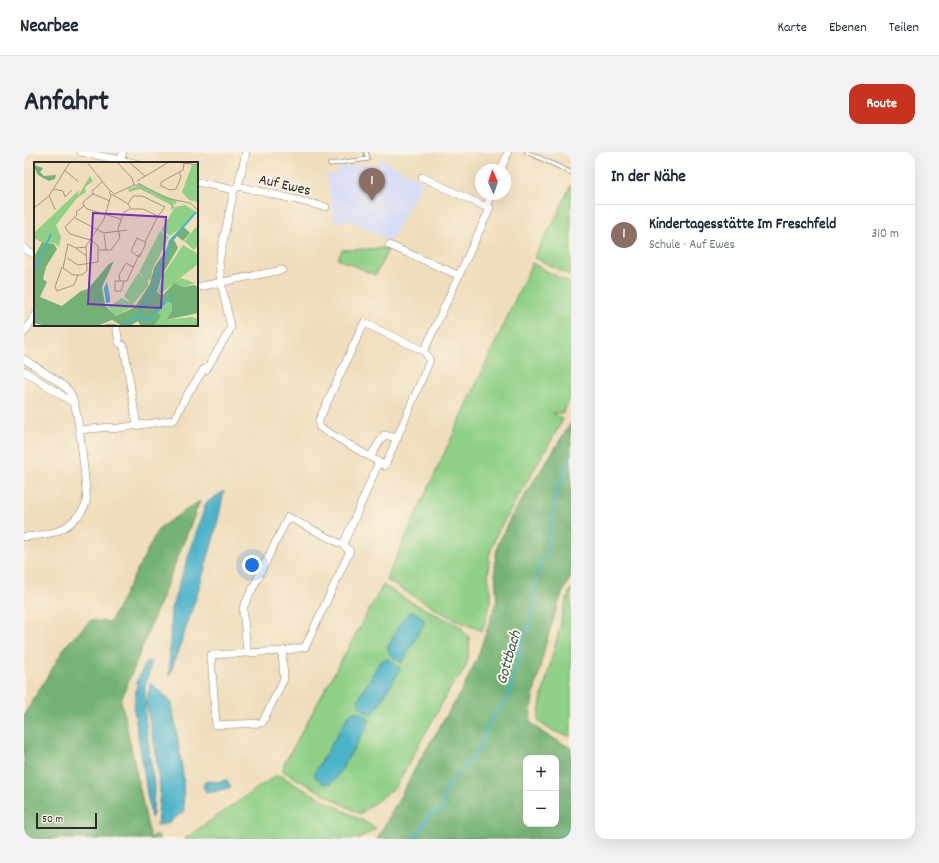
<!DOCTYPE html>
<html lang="de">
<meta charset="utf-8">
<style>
body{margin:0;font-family:Dekko,sans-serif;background:#f2f2f3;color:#1f2937}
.controls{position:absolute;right:12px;bottom:12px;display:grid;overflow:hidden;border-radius:8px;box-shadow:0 4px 16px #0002}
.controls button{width:36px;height:36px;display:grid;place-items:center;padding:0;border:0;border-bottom:1px solid #e0e1e3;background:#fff;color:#1f2937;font:20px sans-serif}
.compass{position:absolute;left:451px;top:12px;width:36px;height:36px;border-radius:50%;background:#fff;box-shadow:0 4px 16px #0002;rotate:357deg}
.scale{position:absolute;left:12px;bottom:10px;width:61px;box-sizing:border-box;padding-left:4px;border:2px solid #2b2b2b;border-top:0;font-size:11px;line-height:14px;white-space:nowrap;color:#2b2b2b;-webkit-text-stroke:3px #fcf5e5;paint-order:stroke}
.you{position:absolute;left:228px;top:413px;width:14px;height:14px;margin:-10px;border:3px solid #fff;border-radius:50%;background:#1a73e8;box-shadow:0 0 0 6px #1a73e833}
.badge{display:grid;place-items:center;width:26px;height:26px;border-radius:50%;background:#c8321e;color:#fff;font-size:13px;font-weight:700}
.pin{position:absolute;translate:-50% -33px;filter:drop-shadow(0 1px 2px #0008)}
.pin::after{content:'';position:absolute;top:21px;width:14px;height:12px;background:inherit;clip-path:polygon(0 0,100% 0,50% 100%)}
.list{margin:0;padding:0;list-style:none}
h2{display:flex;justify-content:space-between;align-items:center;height:52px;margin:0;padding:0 16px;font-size:17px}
h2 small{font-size:13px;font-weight:400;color:#747a83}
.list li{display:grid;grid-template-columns:26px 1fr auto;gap:12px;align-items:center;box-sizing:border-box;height:60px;padding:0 16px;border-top:1px solid #e0e1e3}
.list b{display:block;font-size:15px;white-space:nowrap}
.list p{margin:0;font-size:13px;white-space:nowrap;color:#747a83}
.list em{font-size:13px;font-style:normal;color:#747a83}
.map{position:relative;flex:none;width:547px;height:687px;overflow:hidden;border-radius:12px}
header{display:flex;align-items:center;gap:24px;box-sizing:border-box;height:56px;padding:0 20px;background:#fff;border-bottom:1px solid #e0e1e3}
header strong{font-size:19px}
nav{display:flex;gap:22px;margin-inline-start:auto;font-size:14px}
.intro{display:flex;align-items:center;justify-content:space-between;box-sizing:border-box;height:96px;padding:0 24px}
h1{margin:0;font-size:28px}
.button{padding:10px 18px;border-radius:12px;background:#c8321e;color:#fff;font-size:14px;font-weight:700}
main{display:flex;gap:24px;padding:0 24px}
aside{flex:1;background:#fff;border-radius:12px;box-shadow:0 4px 16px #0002}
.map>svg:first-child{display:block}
.built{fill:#d2d9f9}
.green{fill:#8fd087;stroke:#5d7e59}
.forest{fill:#73b274;stroke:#4f6e50;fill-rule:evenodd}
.water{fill:#4bb3c9;stroke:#3b6f7a}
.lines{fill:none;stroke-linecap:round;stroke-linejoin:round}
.stream{stroke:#4bb3c9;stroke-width:2.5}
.service-casing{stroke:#8d8473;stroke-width:5}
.minor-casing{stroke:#8d8473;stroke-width:8}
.service{stroke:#fff;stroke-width:3.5}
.minor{stroke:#fff;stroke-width:7}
.labels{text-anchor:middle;stroke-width:4;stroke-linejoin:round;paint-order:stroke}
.street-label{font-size:15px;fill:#2b2b2b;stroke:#fcf5e5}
.water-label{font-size:16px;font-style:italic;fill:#365b62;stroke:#fcf5e5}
.inset-river{fill:none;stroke:#4bb3c9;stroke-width:2}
.inset-road{fill:none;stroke:#a19681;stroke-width:1}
.view{fill:#7b2cbf;fill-opacity:0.15;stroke:#7b2cbf;stroke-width:2}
.inset-edge{fill:none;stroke:#2b2b2b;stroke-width:2}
</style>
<header>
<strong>Nearbee</strong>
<nav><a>Karte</a><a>Ebenen</a><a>Teilen</a></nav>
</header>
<div class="intro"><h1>Anfahrt</h1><a class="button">Route</a></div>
<main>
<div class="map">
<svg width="547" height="687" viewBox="0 0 547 687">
<rect width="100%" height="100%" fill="#fcf5e5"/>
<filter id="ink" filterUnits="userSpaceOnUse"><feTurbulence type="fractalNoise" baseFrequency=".025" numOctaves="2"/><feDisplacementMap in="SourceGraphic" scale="8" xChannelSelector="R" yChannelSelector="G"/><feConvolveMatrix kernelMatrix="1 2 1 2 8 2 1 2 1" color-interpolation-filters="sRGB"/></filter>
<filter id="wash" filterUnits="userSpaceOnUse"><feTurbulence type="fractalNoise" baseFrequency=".012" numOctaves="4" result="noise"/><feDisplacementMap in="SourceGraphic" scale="16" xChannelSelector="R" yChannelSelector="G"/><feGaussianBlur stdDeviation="0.9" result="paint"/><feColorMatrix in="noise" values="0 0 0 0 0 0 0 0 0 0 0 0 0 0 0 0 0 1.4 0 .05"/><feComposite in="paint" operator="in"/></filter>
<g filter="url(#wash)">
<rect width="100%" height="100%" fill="#efddbb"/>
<!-- built -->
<path class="built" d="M 357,7 L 399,29 L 366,89 L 326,68 L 311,71 L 302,24 L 313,22 L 313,16 L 355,11 Z"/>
<!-- green -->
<path class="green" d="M 547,32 L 547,124 L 510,105 L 536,57 Z
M 365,96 L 351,123 L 314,107 L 318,98 Z
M 508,111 L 547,132 L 547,244 L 539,261 L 529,261 L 539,268 L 473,381 L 465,404 L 464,424 L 467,439 L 467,450 L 458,479 L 427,466 L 362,428 Z
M 359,433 L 383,448 L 437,475 L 439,479 L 445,485 C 446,500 443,522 430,530 L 372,634 C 361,644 348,652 336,662 L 259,619 L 260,612 Z
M 547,436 L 547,584 C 537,583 520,576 514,568 L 518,544 L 535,479 L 539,459 Z
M 251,624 L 258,624 L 270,632 L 352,676 L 335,687 L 160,687 Z"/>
<!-- forest -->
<path class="forest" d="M 547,271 L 547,425 C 534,446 528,471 521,495 C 515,520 508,544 506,570 L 519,581 L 547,596 L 547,687 L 353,687 L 397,606 L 439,536 L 453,507 L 473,448 L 471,419 L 472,403 L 474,392 L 488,363 ZM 502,606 L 532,606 L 532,672 L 502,672 Z
M 176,349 L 97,548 L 126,685 L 133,683 L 136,687 L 0,687 L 0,563 L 43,492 L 67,468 L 86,470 L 135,376 Z"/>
<!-- water -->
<path class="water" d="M 200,339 C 188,403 166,464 145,525 L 147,457 L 182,351 Z
M 385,460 C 391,460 396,463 400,468 L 400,471 L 379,509 L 377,510 C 370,507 364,503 364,495 L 380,465 Z
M 361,507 C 367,507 373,512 376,517 L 375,520 L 351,559 L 349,562 C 342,560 334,556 334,548 L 355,511 Z
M 128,509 L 121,535 L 121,563 L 126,607 L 130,633 L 129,662 L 127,666 L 110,557 L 113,529 L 122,510 Z
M 127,531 L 148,551 L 159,623 L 160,660 L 142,672 L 133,673 L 136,638 L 132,601 L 122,551 Z
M 330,560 C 337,559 346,564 345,572 L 312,626 L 307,631 L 300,632 L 291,625 L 291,620 L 325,563 Z
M 203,628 L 207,635 L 190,640 L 182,640 L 179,634 L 181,630 L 185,629 L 193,630 Z"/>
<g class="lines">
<!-- stream -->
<path class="stream" d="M 390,687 L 407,662 L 419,658 L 421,638 L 457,595 L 462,578 L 469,563 L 484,546 L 500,483 L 507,470 L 511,430 L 516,412 L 524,399 L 524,383 L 528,370 L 532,340 L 547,302
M 538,687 L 547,675"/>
</g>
</g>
<g filter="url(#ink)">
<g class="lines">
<!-- service casing -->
<g class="service-casing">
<path id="service" d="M 503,0 L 546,20
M 306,12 L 344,7 L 342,0"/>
</g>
<!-- minor casing -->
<g class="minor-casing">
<path id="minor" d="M 57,0 L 111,11
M 96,11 L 99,0
M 477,18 L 484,0
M 398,25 L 462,55
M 173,30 L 210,38
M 214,34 L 302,55
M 365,93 L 434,123
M 0,96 L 11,103
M 173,135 L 258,118
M 92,173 L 95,191 L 100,194 L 113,274
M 0,181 L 11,164
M 0,207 C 14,217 34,227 45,239 C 55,251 60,319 62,338 C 62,342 63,347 62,351 C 58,363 43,376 31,380 C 21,383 10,384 0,385
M 0,219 L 51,252
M 55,278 L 87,275 L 88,277 L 150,268 L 161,246 L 180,217 L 182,218 L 207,176 L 197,130 L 195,109 L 210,38 L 214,34 L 222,0
M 374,286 L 360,283 L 346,305 L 361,314 L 406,208 L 400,199 L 466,56 L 462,55 L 467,42
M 346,305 L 295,275 L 295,268 L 340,171 L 400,199
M 258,499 L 260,527 L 238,571 L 192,573 L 187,503 L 258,499 L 281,495 L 326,399 L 319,393 L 355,310
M 223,500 L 219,456 L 264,365 L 319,393"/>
</g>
<!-- service -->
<use href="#service" class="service"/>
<!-- minor -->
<use href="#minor" class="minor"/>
</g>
</g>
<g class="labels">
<!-- street labels -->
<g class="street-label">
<text transform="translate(261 32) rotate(13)" y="5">Auf Ewes</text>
</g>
<!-- water labels -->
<g class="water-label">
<text transform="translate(483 505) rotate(-74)" y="6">Gottbach</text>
</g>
</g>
<!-- overview -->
<g transform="translate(10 10)">
<rect width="164" height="164" fill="#efddbb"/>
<path d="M 158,3 L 164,3 L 164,40 L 155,38 L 148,30 ZM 56,14 L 59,19 L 51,25 L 52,30 L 43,36 L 22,63 L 27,75 L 25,85 L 20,81 L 7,80 L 0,76 L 0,71 L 45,28 L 44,34 ZM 106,23 L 143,39 L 141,43 L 139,40 L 140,46 L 137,48 L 137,43 L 106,27 L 95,30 L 94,27 ZM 151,43 L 161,49 L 150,64 L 136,74 L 127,68 L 141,45 ZM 164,63 L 164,83 L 160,88 L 150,79 ZM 126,69 L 135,75 L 118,108 L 117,118 L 114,117 L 114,124 L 99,142 L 102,143 L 82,154 L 74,145 L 88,136 L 97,141 L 90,134 L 104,111 L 110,115 L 105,110 ZM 149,83 L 164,92 L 164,102 L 141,120 L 147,116 L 161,121 L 149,125 L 140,121 L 127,132 L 124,130 L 129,113 ZM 133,139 L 138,142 L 138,149 L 132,158 L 157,155 L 164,157 L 164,164 L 120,164 L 124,158 L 124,151 Z" fill="#8fd087"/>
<path d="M 0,3 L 9,6 L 6,10 L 10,14 L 22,13 L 21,17 L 15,19 L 9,16 L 3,12 ZM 147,66 L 151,66 L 156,71 L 149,79 L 143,74 L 140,78 L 144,86 L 128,113 L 123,130 L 128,134 L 140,121 L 149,125 L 160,123 L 164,125 L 164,151 L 132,158 L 138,149 L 138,142 L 133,139 L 124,151 L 127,154 L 120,164 L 107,164 L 104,159 L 96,164 L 88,164 L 78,158 L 63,164 L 13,164 L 0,161 L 0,95 L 8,80 L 20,82 L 23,87 L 12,105 L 9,117 L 13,120 L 6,135 L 28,144 L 47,129 L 54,127 L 75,102 L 80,99 L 68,125 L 71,143 L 82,154 L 101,145 L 116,122 L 120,106 L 132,88 L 135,78 Z" fill="#73b274"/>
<path d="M 73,120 L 76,135 L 76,140 L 72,141 L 70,126 Z" fill="#4bb3c9"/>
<path class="inset-river" d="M 0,110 L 17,72M 104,153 L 120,127 L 128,100 L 134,93 L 138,78 L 162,50M 89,163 L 102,155 L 115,158 L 137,134"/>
<path class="inset-road" d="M 53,0 L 76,29M 83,0 L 98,16 L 100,23 L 107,23M 95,0 L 111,14M 142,0 L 164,3M 30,8 L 45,20M 145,10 L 147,15 L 142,27 L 136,28 L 127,24 L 127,20 L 149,8 L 150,2M 103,19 L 135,0M 104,21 L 132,36 L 156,41 L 164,48M 19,27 L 29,29 L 31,35 L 38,28M 79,31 L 77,29 L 75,31 L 78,33 L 100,23M 59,32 L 76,39M 79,33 L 93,41 L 97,47 L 109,47 L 124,54 L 111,80 L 112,81 L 107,92 L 105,95 L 103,94 L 107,92M 15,34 L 21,47 L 20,45M 94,42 L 99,34 L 108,34 L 131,45 L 124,54M 50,44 L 53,47 L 87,57M 0,46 L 15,34 L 36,0M 41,56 L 70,71 L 93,68M 32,67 L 31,65 L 43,53 L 42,50 L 50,44 L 49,40 L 59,32 L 58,29 L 68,20M 32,67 L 36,72 L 56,78M 70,72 L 72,88M 52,85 L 42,86 L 34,82 L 29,106 L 39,113 L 48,113 L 53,109 L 52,84 L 70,57 L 77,33M 42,86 L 52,94M 65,88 L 77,88 L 86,76 L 84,67 L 90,50 L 96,47M 103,94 L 97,89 L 103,76 L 111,80M 33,96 L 44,103 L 64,100 L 64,84 L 56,77M 28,105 L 21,125 L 23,129 L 40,123 L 44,113M 86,119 L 85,113 L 92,101 L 99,105M 90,119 L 87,129 L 81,129 L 81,119 L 93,119 L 104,95M 67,164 L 77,162 L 86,164"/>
<path class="view" d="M 59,51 L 132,55 L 127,146 L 54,142 Z"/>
<rect width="164" height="164" class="inset-edge"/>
</g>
</svg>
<div class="controls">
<button>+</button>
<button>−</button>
</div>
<svg class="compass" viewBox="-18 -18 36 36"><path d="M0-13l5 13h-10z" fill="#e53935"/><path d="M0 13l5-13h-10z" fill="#747a83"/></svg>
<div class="scale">50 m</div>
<div class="you"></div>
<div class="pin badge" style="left:348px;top:49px;background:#8d6e63">1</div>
</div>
<aside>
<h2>In der Nähe<small></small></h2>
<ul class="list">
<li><span class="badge" style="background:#8d6e63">1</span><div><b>Kindertagesstätte Im Freschfeld</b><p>Schule · Auf Ewes</p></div><em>310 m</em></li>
</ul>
</aside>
</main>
